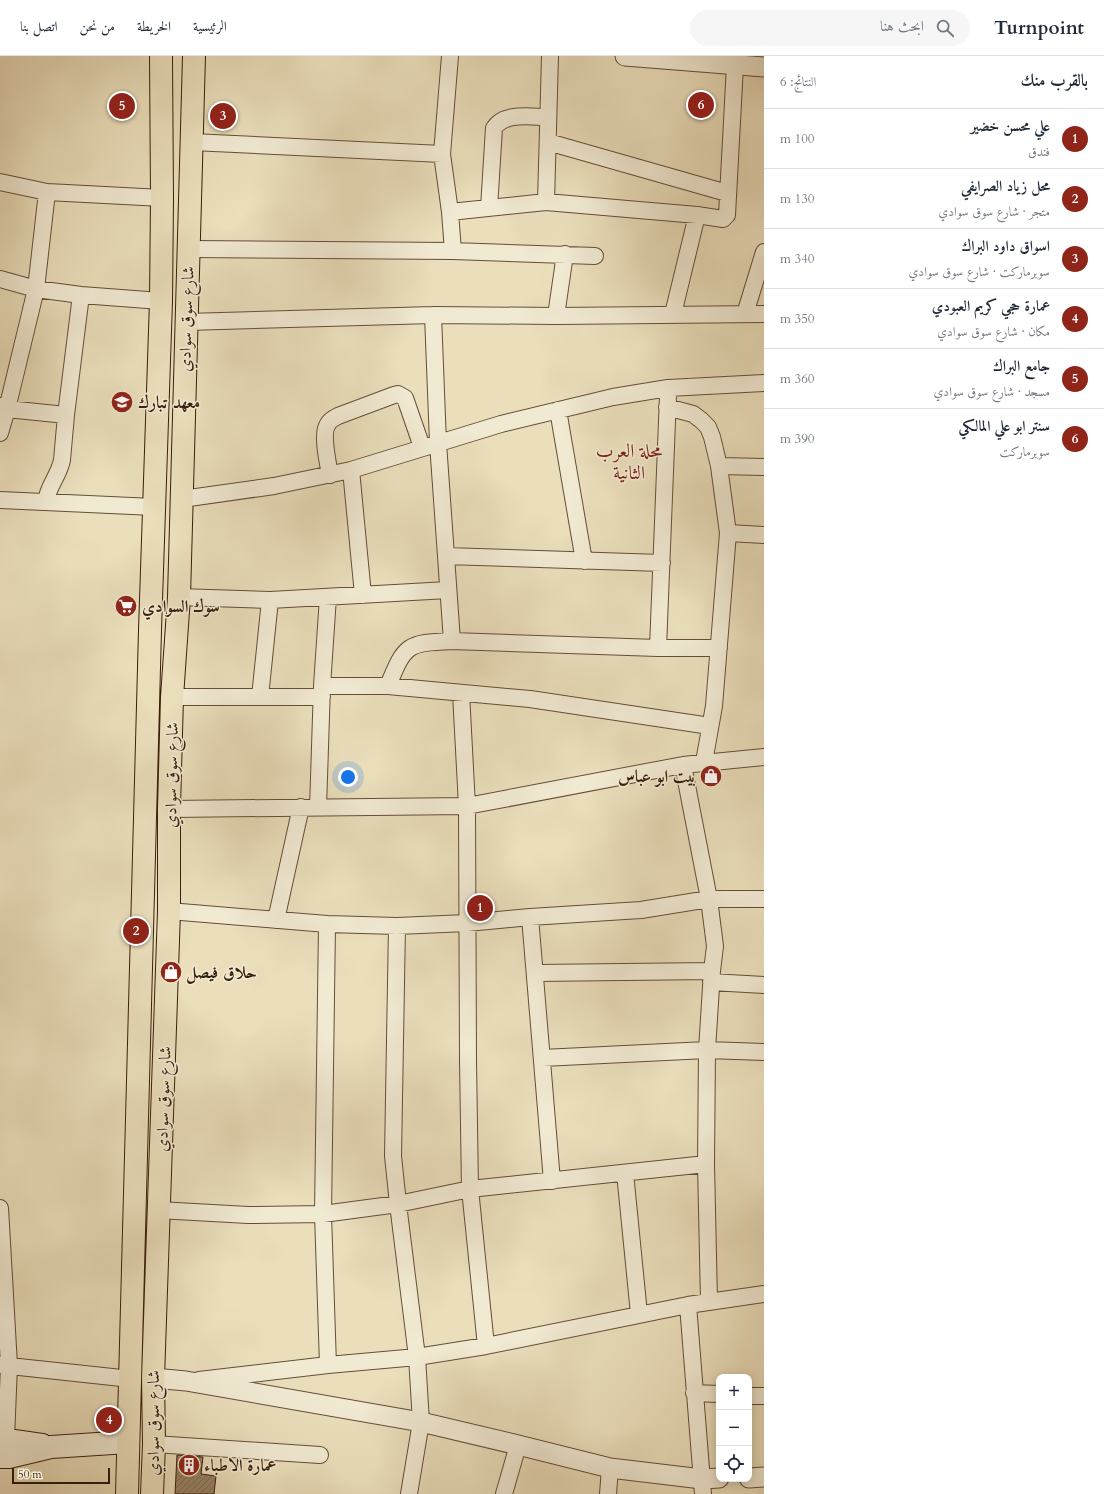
<!DOCTYPE html>
<html lang="ar">
<meta charset="utf-8">
<style>
body{margin:0;font-family:Cardo,Amiri,serif;background:#f6f6f7;color:#1f2937;direction:rtl}
.controls{position:absolute;right:12px;bottom:12px;display:grid;overflow:hidden;border-radius:8px;box-shadow:0 2px 10px #0003}
.controls button{width:36px;height:36px;display:grid;place-items:center;padding:0;border:0;border-bottom:1px solid #e0e1e3;background:#fff;color:#1f2937;font:20px sans-serif}
.scale{position:absolute;left:12px;bottom:10px;width:98px;box-sizing:border-box;padding-left:4px;border:2px solid #3a1d0a;border-top:0;font-size:11px;line-height:14px;white-space:nowrap;color:#3a1d0a;-webkit-text-stroke:3px #f1ead3;paint-order:stroke}
.you{position:absolute;left:348px;top:721px;width:14px;height:14px;margin:-10px;border:3px solid #fff;border-radius:50%;background:#1a73e8;box-shadow:0 0 0 6px #1a73e833}
.badge{display:grid;place-items:center;width:26px;height:26px;border-radius:50%;background:#8f2418;color:#fff;font-size:13px;font-weight:700}
.pin{position:absolute;translate:-50% -50%;border:2px solid #fff;box-shadow:0 1px 4px #0006}
.list{margin:0;padding:0;list-style:none}
h2{display:flex;justify-content:space-between;align-items:center;height:52px;margin:0;padding:0 16px;font-size:17px}
h2 small{font-size:13px;font-weight:400;color:#747a83}
.list li{display:grid;grid-template-columns:26px 1fr auto;gap:12px;align-items:center;box-sizing:border-box;height:60px;padding:0 16px;border-top:1px solid #e0e1e3}
.list b{display:block;font-size:15px;white-space:nowrap}
.list p{margin:0;font-size:13px;white-space:nowrap;color:#747a83}
.list em{font-size:13px;font-style:normal;color:#747a83}
.icon{flex:none;width:22px;height:22px;fill:none;stroke:currentColor;stroke-width:2;stroke-linecap:round;stroke-linejoin:round}
.map{position:relative;flex:none;width:764px;height:1438px;overflow:hidden;direction:ltr}
header{display:flex;align-items:center;gap:24px;box-sizing:border-box;height:56px;padding:0 20px;background:#fff;border-bottom:1px solid #e0e1e3}
header strong{font-size:19px}
nav{display:flex;gap:22px;margin-inline-start:auto;font-size:14px}
.search{width:280px;height:36px;background:#f6f6f7;display:flex;align-items:center;gap:10px;box-sizing:border-box;padding:0 14px;border-radius:22px;color:#747a83;font-size:15px}
main{display:flex}
aside{flex:1;background:#fff}
.map>svg:first-child{display:block}
.building{fill:url(#building-hatch);stroke:#3a1d0a}
.lines{fill:none;stroke-linecap:round;stroke-linejoin:round}
.minor-casing{stroke:#664d36;stroke-width:18}
.tertiary-casing{stroke:#664d36;stroke-width:21}
.secondary-casing{stroke:#3a1d0a;stroke-width:24}
.primary-casing{stroke:#3a1d0a;stroke-width:24}
.minor{stroke:#f1ead3;stroke-width:16}
.tertiary{stroke:#f1ead3;stroke-width:19}
.secondary{stroke:#f1ead3;stroke-width:22}
.primary{stroke:#eadebb;stroke-width:22}
.labels{text-anchor:middle;stroke-width:3;stroke-linejoin:round;paint-order:stroke}
.street-label{font-size:17px;fill:#3a1d0a;stroke:#f1ead3}
.poi-label{font-size:17px;font-weight:bold;fill:#3a1d0a;stroke:#f1ead3;text-anchor:start}
.quarter-label{font-size:19px;fill:#7a1f14;stroke:#f1ead3}
</style>
<header>
<strong>Turnpoint</strong>
<div class="search"><svg class="icon" aria-label="search" viewBox="0 0 24 24"><circle cx="10" cy="10" r="6"/><path d="M15 15l6 6"/></svg>ابحث هنا</div>
<nav><a>الرئيسية</a><a>الخريطة</a><a>من نحن</a><a>اتصل بنا</a></nav>
</header>
<main>
<aside>
<h2>بالقرب منك<small>النتائج: 6</small></h2>
<ul class="list">
<li><span class="badge">1</span><div><b>علي محسن خضير</b><p>فندق</p></div><em>100 m</em></li>
<li><span class="badge">2</span><div><b>محل زياد الصرايفي</b><p>متجر · شارع سوق سوادي</p></div><em>130 m</em></li>
<li><span class="badge">3</span><div><b>اسواق داود البراك</b><p>سوبرماركت · شارع سوق سوادي</p></div><em>340 m</em></li>
<li><span class="badge">4</span><div><b>عمارة حجي كريم العبودي</b><p>مكان · شارع سوق سوادي</p></div><em>350 m</em></li>
<li><span class="badge">5</span><div><b>جامع البراك</b><p>مسجد · شارع سوق سوادي</p></div><em>360 m</em></li>
<li><span class="badge">6</span><div><b>سنتر ابو علي المالكي</b><p>سوبرماركت</p></div><em>390 m</em></li>
</ul>
</aside>
<div class="map">
<svg width="764" height="1438" viewBox="0 0 764 1438">
<defs>
<pattern id="building-hatch" width="6" height="6" patternUnits="userSpaceOnUse"><rect width="6" height="6" fill="#968166"/><path d="M-1 1l2-2M0 6l6-6M5 7l2-2" fill="none" stroke="#7b6952"/></pattern>
</defs>
<rect width="100%" height="100%" fill="#eadebb"/>
<filter id="stains"><feTurbulence type="fractalNoise" baseFrequency=".005" numOctaves="4"/><feColorMatrix values="0 0 0 0 .2 0 0 0 0 .09 0 0 0 0 .02 0 0 0 .5 -.17"/></filter>
<radialGradient id="worn" r=".72"><stop offset=".6" stop-color="#630" stop-opacity="0"/><stop offset="1" stop-color="#630" stop-opacity=".3"/></radialGradient>
<!-- building -->
<path class="building" d="M 177,1399 L 203,1401 L 201,1418 L 216,1420 L 214,1438 L 175,1438 Z"/>
<g class="lines">
<!-- minor casing -->
<g class="minor-casing">
<path id="minor" d="M 450,0 L 442,98 L 450,156 L 453,195
M 192,86 L 442,98
M 548,86 L 727,137
M 0,126 L 47,136 L 162,142
M 546,146 L 550,0
M 489,152 L 494,72 C 505,56 530,61 548,61
M 450,156 L 546,146 L 697,159 L 723,163 L 727,159 L 735,9
M 188,193 L 453,195 L 595,200
M 0,223 L 36,233 L 81,239 L 161,245
M 673,258 L 697,159
M 745,258 L 764,196
M 433,259 L 438,387 L 452,585
M 556,260 L 565,198
M 186,266 L 433,259 L 556,260 L 764,258
M 0,350 L 7,353 L 66,359
M 667,351 L 693,358 L 701,364 L 708,371 L 712,381 L 719,410 L 728,477 L 714,650 L 704,706
M 558,354 L 584,505
M 0,377 L 7,353 L 36,233 L 47,136
M 719,410 L 764,411
M 351,414 L 363,539
M 330,419 C 328,407 321,377 328,368 C 330,364 334,362 338,360 L 394,339 L 398,338 L 405,342 L 422,391
M 182,443 L 274,430 L 351,414 L 501,368 L 613,341 L 668,332 L 764,327
M 0,444 L 154,451
M 46,446 C 47,431 59,420 62,404 L 66,359 L 81,239
M 728,477 L 764,479
M 446,500 L 662,507
M 179,541 L 270,544 L 448,534
M 658,592 L 668,340
M 322,630 L 388,630 L 530,643 L 710,670
M 388,630 C 405,588 407,587 452,585 L 658,592 L 719,592
M 461,637 L 467,750 L 468,1005 L 470,1133 L 486,1290
M 172,641 L 322,641
M 260,641 L 270,544
M 683,709 L 709,843 L 715,890 L 712,915 L 707,994 L 706,1108 L 709,1245
M 318,752 L 322,630 L 328,541
M 169,753 L 467,750 L 683,709 L 764,701
M 169,855 L 327,868 L 397,870 L 467,867 L 530,861 L 641,854 L 709,843 L 764,843
M 530,861 L 552,1125
M 276,864 L 301,751
M 327,868 L 323,1158 L 328,1309
M 397,870 L 393,1100 L 398,1148 L 417,1301 L 421,1366 L 409,1438
M 535,917 L 712,915
M 711,926 L 764,929
M 542,1002 L 707,994 L 764,996
M 625,1117 L 639,1258
M 0,1152 L 9,1309 L 6,1383
M 158,1154 L 248,1159 L 323,1158 L 398,1148 L 470,1133 L 706,1108
M 688,1249 L 703,1438
M 0,1309 L 131,1323
M 199,1324 L 328,1309 L 417,1301 L 486,1290 L 688,1249 L 764,1238
M 694,1337 L 719,1338
M 749,1340 L 764,1340
M 154,1388 L 320,1399
M 504,1438 L 518,1389
M 608,1438 L 610,1412"/>
</g>
<!-- tertiary casing -->
<g class="tertiary-casing">
<path id="tertiary" d="M 625,0 L 764,11
M 153,1322 L 186,1325 L 421,1366 L 518,1389 L 610,1412 L 702,1423 L 719,1422
M 749,1422 L 764,1421"/>
</g>
<!-- secondary casing -->
<g class="secondary-casing">
<path id="secondary" d="M 0,1383 L 42,1389
M 0,1401 L 9,1401 L 51,1391 L 128,1386"/>
</g>
<!-- primary casing -->
<g class="primary-casing">
<path id="primary" d="M 127,1438 L 150,574 L 161,245 L 162,142 L 161,0
M 152,1438 L 154,1388 L 153,1322 L 169,855 L 169,753 L 172,641 L 179,541 L 194,0"/>
</g>
<!-- minor -->
<use href="#minor" class="minor"/>
<!-- tertiary -->
<use href="#tertiary" class="tertiary"/>
<!-- secondary -->
<use href="#secondary" class="secondary"/>
<!-- primary -->
<use href="#primary" class="primary"/>
</g>
<!-- icons -->
<defs>
<g id="school-disc" transform="scale(1.15)"><circle r="9.5" fill="#8f2418" stroke="#f1ead3"/><path d="M0-5L7-2L0 1L-7-2ZM-4 1L0 2.5L4 1V4Q0 6-4 4Z" fill="#fff"/></g>
<g id="supermarket-disc" transform="scale(1.15)"><circle r="9.5" fill="#8f2418" stroke="#f1ead3"/><path d="M-6-5.5h2.5l.6 2H6L4.5 2H-2.5L-4.4-4H-6ZM-1.5 3.2a1.3 1.3 0 1 0 .1 0ZM3 3.2a1.3 1.3 0 1 0 .1 0Z" fill="#fff"/></g>
<g id="shop-disc" transform="scale(1.15)"><circle r="9.5" fill="#8f2418" stroke="#f1ead3"/><path d="M-5-2.5h2.3a2.7 3.5 0 0 1 5.4 0H5L5.5 6h-11ZM-1.5-2.5h3a1.5 2.3 0 0 0-3 0Z" fill="#fff"/></g>
<g id="building-disc" transform="scale(1.15)"><circle r="9.5" fill="#8f2418" stroke="#f1ead3"/><path d="M-4-6H4V6H1V3H-1V6H-4ZM-2.5-4.3h1.7v1.8h-1.7ZM.8-4.3h1.7v1.8H.8ZM-2.5-1h1.7V.8h-1.7ZM.8-1h1.7V.8H.8Z" fill="#fff"/></g>
</defs>
<g fill-rule="evenodd">
<use href="#school-disc" x="122" y="346"/>
<use href="#supermarket-disc" x="126" y="550"/>
<use href="#shop-disc" x="711" y="720"/>
<use href="#shop-disc" x="171" y="916"/>
<use href="#building-disc" x="189" y="1409"/>
</g>
<g class="labels">
<!-- street labels -->
<g class="street-label">
<text transform="translate(186 263) rotate(-88)" y="6">شارع سوق سوادي</text>
<text transform="translate(171 719) rotate(-89)" y="6">شارع سوق سوادي</text>
<text transform="translate(163 1043) rotate(-88)" y="6">شارع سوق سوادي</text>
<text transform="translate(153 1367) rotate(-90)" y="6">شارع سوق سوادي</text>
</g>
<!-- poi labels -->
<g class="poi-label">
<text x="138" y="352">معهد تبارك</text>
<text x="142" y="556">سوك السوادي</text>
<text x="696" y="726" text-anchor="end">بيت ابو عباس</text>
<text x="186" y="922">حلاق فيصل</text>
<text x="204" y="1415">عمارة الاطباء</text>
</g>
<!-- quarter labels -->
<g class="quarter-label">
<text x="629" y="401">محلة العرب<tspan x="629" dy="22">الثانية</tspan></text>
</g>
</g>
<rect width="100%" height="100%" filter="url(#stains)"/>
<rect width="100%" height="100%" fill="url(#worn)"/>
</svg>
<div class="controls">
<button>+</button>
<button>−</button>
<button><svg class="icon" aria-label="locate" viewBox="0 0 24 24"><circle cx="12" cy="12" r="6"/><path d="M12 2v4M12 18v4M2 12h4M18 12h4"/></svg></button>
</div>
<div class="scale">50 m</div>
<div class="you"></div>
<div class="pin badge" style="left:480px;top:852px">1</div>
<div class="pin badge" style="left:136px;top:875px">2</div>
<div class="pin badge" style="left:223px;top:60px">3</div>
<div class="pin badge" style="left:109px;top:1364px">4</div>
<div class="pin badge" style="left:122px;top:50px">5</div>
<div class="pin badge" style="left:701px;top:49px">6</div>
</div>
</main>
